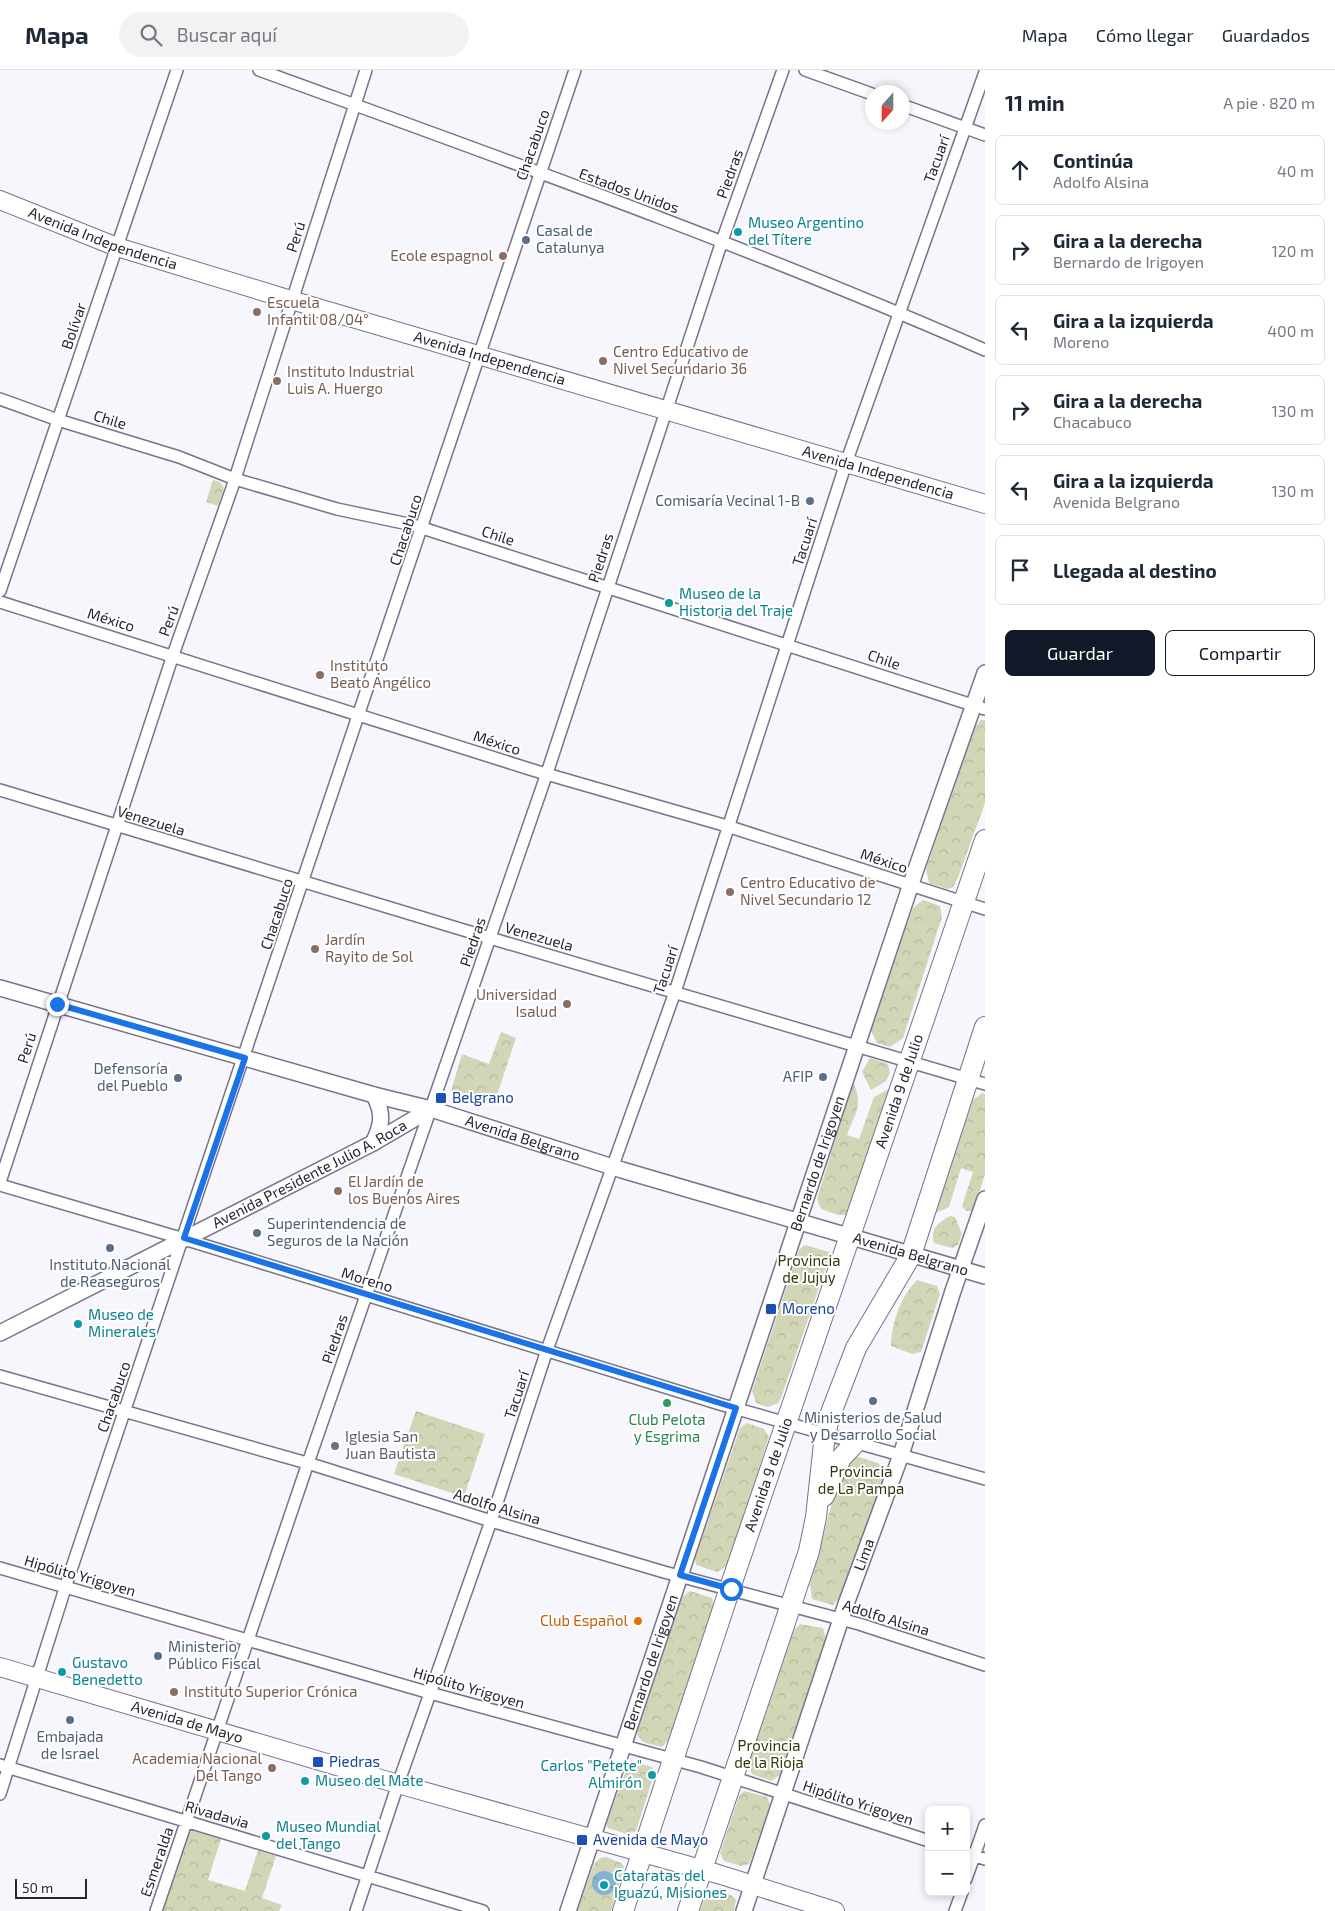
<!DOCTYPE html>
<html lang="es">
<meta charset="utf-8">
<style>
body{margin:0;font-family:"Exo 2",sans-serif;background:#f2f2f3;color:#1f2937}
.controls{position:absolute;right:15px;bottom:15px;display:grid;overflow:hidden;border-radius:8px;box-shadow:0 2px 8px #0003}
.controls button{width:45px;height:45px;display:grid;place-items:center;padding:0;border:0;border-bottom:1px solid #e0e1e3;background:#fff;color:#1f2937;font:25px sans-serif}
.compass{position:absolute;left:865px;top:15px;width:45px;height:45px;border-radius:50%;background:#fff;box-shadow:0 2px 8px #0003;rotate:201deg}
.scale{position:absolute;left:15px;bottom:12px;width:72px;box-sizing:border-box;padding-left:5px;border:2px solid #27262f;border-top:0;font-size:14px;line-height:18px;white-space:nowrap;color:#27262f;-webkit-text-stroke:4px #fff;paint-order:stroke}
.stop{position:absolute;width:15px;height:15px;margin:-11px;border:4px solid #1a73e8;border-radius:50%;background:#fff}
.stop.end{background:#1a73e8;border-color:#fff;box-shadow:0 1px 5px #0008}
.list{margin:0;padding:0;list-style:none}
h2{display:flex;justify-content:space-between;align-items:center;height:65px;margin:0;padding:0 20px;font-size:21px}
h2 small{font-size:16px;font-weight:400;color:#747a83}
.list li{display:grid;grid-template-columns:32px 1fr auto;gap:15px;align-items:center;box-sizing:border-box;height:70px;margin:0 10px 10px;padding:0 10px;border:1px solid #e0e1e3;border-radius:8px}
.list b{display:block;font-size:19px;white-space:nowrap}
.list p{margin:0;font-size:16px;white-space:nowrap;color:#747a83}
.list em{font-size:16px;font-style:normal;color:#747a83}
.actions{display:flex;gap:10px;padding:15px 20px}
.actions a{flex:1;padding:11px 0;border:1px solid #111827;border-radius:8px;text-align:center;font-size:18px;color:#111827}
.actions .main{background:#111827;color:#fff}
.icon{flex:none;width:28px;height:28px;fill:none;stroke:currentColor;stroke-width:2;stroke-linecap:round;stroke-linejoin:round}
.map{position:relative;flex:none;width:985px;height:1841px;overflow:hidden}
header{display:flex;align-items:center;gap:30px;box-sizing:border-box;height:70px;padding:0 25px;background:#fff;border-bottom:1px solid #e0e1e3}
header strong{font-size:24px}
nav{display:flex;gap:28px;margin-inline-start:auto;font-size:18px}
.search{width:350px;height:45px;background:#f2f2f3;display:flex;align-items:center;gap:12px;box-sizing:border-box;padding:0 18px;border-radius:28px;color:#747a83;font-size:19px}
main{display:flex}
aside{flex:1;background:#fff}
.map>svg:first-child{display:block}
.park{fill:url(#park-crowns)}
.water{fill:url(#water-ripples)}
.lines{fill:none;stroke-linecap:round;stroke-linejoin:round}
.street-casing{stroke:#77738a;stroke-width:14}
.secondary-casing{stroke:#77738a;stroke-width:18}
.primary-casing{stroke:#77738a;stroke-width:20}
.highway-casing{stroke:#77738a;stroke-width:22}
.street{stroke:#fff;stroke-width:11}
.secondary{stroke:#fff;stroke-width:15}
.primary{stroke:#fff;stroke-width:18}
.highway{stroke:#fff;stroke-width:20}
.route{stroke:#1a73e8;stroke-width:6}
.culture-dot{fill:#0f9aa8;stroke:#fff;stroke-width:2}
.service-dot{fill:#5c6f8a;stroke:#fff;stroke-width:2}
.education-dot{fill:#8d6e63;stroke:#fff;stroke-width:2}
.transit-dot{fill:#1a4fb4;stroke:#fff;stroke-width:2}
.leisure-dot{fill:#2e9e5b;stroke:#fff;stroke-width:2}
.worship-dot{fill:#6b7280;stroke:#fff;stroke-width:2}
.food-dot{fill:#e8710a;stroke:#fff;stroke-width:2}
.labels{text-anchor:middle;stroke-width:4;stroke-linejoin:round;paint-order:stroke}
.street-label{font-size:15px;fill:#27262f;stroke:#fff}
.culture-label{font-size:15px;fill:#0d838f;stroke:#fff;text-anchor:start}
.service-label{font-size:15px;fill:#4e5e75;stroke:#fff;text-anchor:start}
.education-label{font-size:15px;fill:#785e54;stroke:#fff;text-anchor:start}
.transit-label{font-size:15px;fill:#164399;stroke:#fff;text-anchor:start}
.park-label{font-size:15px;fill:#34350c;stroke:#fff}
.leisure-label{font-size:15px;fill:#27864d;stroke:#fff}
.worship-label{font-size:15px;fill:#5b616d;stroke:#fff;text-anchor:start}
.food-label{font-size:15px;fill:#c56008;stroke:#fff;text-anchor:end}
</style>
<header>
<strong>Mapa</strong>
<div class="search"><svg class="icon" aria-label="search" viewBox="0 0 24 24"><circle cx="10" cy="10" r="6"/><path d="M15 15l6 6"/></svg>Buscar aquí</div>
<nav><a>Mapa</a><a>Cómo llegar</a><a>Guardados</a></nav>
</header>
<main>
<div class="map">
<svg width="985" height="1841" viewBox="0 0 985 1841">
<defs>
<pattern id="park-crowns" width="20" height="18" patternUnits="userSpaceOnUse" patternTransform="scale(1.25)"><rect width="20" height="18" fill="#d3d6b6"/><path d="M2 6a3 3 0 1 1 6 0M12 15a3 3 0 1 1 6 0" fill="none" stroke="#b5b89d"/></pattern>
<pattern id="water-ripples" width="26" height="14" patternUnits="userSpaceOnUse" patternTransform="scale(1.25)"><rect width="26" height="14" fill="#82b4d2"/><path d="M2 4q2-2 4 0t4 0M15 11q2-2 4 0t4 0" fill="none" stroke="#6a92ab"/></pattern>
</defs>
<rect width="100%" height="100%" fill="#f7f6fc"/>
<!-- park -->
<path class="park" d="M 213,410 L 220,412 L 224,418 L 218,436 L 206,432 Z
M 981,650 L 985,650 L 985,733 L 957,810 L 953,817 L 947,819 L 929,813 L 926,799 L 975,657 Z
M 923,830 L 940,836 L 942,847 L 903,968 L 890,977 L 877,973 L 870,958 L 913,838 Z
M 501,962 L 516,968 L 494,1034 L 451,1021 L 462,984 L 489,994 Z
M 870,988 L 888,994 L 890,1003 L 886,1011 L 871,1020 L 862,1002 Z
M 853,1012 C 864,1035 855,1043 847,1065 L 859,1069 L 874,1027 L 889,1019 L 851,1137 L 846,1145 L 838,1145 L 821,1139 L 817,1129 Z
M 982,1023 L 985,1024 L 985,1104 L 974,1140 L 966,1141 L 962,1136 L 973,1102 L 961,1098 L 949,1137 L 935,1143 L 973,1030 Z
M 950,1146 L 955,1147 L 962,1164 L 958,1175 L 952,1178 L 934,1173 C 930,1158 938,1153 950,1146 Z
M 805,1175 L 829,1182 L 827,1194 L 781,1328 L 778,1333 L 768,1337 L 756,1333 L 752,1321 L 799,1180 Z
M 917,1210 L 937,1216 L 940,1224 L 921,1282 L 912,1284 L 891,1276 C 891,1254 901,1226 917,1210 Z
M 416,1341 L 485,1364 L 464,1427 L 394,1404 Z
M 747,1353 L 764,1359 L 769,1367 L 728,1493 L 724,1498 L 717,1502 L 696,1495 L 695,1489 L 740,1358 Z
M 855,1386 L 878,1393 L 886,1401 L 885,1408 L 842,1525 L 833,1535 L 812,1529 L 810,1514 L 840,1403 Z
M 690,1521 L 712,1528 L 714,1538 L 670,1668 L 662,1677 C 652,1674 637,1674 637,1661 L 682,1527 Z
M 800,1554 L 823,1558 L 826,1568 L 780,1705 L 771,1711 L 752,1704 L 748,1693 L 794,1560 Z
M 635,1692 L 652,1697 L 655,1701 L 636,1761 L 627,1764 L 608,1758 L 606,1754 L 629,1693 Z
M 744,1721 L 767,1727 L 771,1736 L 749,1794 L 741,1796 L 724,1791 L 720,1783 L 739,1726 Z
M 195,1760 L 221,1769 L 208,1810 L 245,1821 L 258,1780 L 276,1786 L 262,1828 L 282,1835 L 279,1841 L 163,1841 L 187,1764 Z
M 606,1787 L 621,1793 L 624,1797 L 611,1841 L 577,1841 L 594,1794 L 600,1788 Z
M 716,1820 L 731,1825 L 736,1830 L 734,1841 L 700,1841 L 706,1825 Z"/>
<!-- water -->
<path class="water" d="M592 1813a12 12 0 1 1 24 0a12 12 0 1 1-24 0Z"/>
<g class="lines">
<!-- street casing -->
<g class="street-casing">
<path id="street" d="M 259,0 C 503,89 748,176 985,280
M 805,0 L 872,24
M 902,35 L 985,65
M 0,329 L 58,350 L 179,387 L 235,409 L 337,439 L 413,455 L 985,639
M 0,521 L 177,0
M 0,532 L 536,701 L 727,756 L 985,839
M 0,720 L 490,868 L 985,1014
M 0,1112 L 173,585 L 232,418 L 366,0
M 0,1115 L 184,1169 L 723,1335 L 985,1409
M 0,1306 L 314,1395 L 491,1451 L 664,1502 L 859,1554 L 985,1595
M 0,1498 L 430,1623 L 701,1697 L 929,1771
M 0,1695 L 483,1841
M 0,1724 L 68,1509 L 575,0
M 966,1783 L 985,1789
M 966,1809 L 985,1755
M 156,1841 L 308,1393 L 547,703 L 722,171 L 783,0
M 356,1841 L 398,1714 L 491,1451 L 547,1280 L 675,922 L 846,393 L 985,2
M 955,1841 L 962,1822"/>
</g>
<!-- secondary casing -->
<g class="secondary-casing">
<g id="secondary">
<path id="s1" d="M 0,918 L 374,1025 L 431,1039 L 622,1100 L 985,1206"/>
<path d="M 373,1073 C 382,1055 384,1044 374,1025"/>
<path id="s2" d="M 0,1263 L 373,1073 L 431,1039"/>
<path id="s3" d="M 568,1841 L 915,802 L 985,603"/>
<path id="s4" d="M 744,1841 L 846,1534 L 901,1385 L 953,1221 L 985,1129"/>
</g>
</g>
<!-- primary casing -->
<g class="primary-casing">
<g id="primary">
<path id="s5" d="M 0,130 L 117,177 L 291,230 L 985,434"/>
<path id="s6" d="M 0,1597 L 398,1714 L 718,1804 L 835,1841"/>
</g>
</g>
<!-- highway casing -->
<g class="highway-casing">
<g id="highway">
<path d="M 824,1426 L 841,1388 L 856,1372"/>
<path id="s7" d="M 623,1841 L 736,1500 L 985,770"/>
<path d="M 688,1841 L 809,1481 L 816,1447 L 825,1364 L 829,1348 L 856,1278 L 911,1185 L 985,957"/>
</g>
</g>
<!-- street -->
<use href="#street" class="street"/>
<!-- secondary -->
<use href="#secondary" class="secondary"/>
<!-- primary -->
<use href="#primary" class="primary"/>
<!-- highway -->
<use href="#highway" class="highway"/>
</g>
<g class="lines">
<!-- route -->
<path class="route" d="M 57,934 L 245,988 L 184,1168 L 736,1338 L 680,1505 L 731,1519"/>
</g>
<!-- markers -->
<g class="culture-dot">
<circle cx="738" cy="162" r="5"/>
<circle cx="669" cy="533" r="5"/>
<circle cx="78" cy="1254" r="5"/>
<circle cx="62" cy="1602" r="5"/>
<circle cx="652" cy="1705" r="5"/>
<circle cx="305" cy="1711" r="5"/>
<circle cx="266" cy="1766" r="5"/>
<circle cx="604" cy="1815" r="5"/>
</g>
<g class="service-dot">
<circle cx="526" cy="170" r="5"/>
<circle cx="810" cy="431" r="5"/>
<circle cx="823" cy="1007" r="5"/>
<circle cx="178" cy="1008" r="5"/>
<circle cx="257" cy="1163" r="5"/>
<circle cx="110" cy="1178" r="5"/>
<circle cx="873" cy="1331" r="5"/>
<circle cx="158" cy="1586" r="5"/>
<circle cx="70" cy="1650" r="5"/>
</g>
<g class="education-dot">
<circle cx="503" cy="186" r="5"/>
<circle cx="257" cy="242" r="5"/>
<circle cx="603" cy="291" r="5"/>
<circle cx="277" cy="311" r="5"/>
<circle cx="320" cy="605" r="5"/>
<circle cx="730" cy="822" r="5"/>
<circle cx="315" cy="879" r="5"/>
<circle cx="567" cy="934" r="5"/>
<circle cx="338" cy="1121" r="5"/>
<circle cx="174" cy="1622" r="5"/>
<circle cx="272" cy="1698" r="5"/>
</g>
<g class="transit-dot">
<rect x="435" y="1022" width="12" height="12" rx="2.5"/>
<rect x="765" y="1233" width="12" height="12" rx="2.5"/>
<rect x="312" y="1686" width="12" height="12" rx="2.5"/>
<rect x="576" y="1764" width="12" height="12" rx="2.5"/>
</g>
<circle class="leisure-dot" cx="667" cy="1333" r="5"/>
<circle class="worship-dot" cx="335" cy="1376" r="5"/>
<circle class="food-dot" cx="638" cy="1551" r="5"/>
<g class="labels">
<!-- street labels -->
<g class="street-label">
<text transform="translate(533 75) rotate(-71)" y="5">Chacabuco</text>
<text transform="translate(937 89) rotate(-70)" y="5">Tacuarí</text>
<text transform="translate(730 104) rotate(-70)" y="5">Piedras</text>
<text transform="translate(629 121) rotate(20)" y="5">Estados Unidos</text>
<text transform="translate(296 167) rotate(-72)" y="5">Perú</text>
<text dy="5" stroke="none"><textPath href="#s5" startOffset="110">Avenida Independencia</textPath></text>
<text transform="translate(74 256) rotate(-71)" y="5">Bolívar</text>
<text dy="5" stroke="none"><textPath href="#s5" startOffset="515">Avenida Independencia</textPath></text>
<text transform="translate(110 350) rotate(17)" y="5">Chile</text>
<text dy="5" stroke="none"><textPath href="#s5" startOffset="920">Avenida Independencia</textPath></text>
<text transform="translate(406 460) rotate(-72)" y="5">Chacabuco</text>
<text transform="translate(498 466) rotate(18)" y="5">Chile</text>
<text transform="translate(805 472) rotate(-72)" y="5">Tacuarí</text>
<text transform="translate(601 488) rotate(-72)" y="5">Piedras</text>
<text transform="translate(111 550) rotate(17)" y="5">México</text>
<text transform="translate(169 551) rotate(-70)" y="5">Perú</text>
<text transform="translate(884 590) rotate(19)" y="5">Chile</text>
<text transform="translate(497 673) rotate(18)" y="5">México</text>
<text transform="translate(151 751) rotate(17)" y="5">Venezuela</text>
<text transform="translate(884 791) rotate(18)" y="5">México</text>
<text transform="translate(277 844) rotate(-72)" y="5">Chacabuco</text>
<text transform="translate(539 867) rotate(16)" y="5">Venezuela</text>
<text transform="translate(473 872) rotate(-71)" y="5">Piedras</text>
<text transform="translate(666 900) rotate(-72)" y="5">Tacuarí</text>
<text transform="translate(27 978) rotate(-72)" y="5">Perú</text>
<text dy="5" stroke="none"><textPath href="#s7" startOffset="865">Avenida 9 de Julio</textPath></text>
<text dy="5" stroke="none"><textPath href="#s1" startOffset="544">Avenida Belgrano</textPath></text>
<text dy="5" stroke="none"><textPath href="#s3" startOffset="788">Bernardo de Irigoyen</textPath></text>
<text dy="5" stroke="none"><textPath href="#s2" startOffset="348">Avenida Presidente Julio A. Roca</textPath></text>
<text dy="5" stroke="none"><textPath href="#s1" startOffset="949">Avenida Belgrano</textPath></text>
<text transform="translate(367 1210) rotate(17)" y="5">Moreno</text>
<text transform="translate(335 1269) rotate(-71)" y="5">Piedras</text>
<text transform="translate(517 1325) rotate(-72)" y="5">Tacuarí</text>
<text transform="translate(114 1327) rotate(-71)" y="5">Chacabuco</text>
<text dy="5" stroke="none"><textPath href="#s7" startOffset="460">Avenida 9 de Julio</textPath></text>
<text transform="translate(497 1437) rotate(17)" y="5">Adolfo Alsina</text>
<text dy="5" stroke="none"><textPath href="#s4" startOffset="376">Lima</textPath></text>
<text transform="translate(80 1506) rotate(16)" y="5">Hipólito Yrigoyen</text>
<text transform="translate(886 1548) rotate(17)" y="5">Adolfo Alsina</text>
<text dy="5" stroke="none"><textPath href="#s3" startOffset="262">Bernardo de Irigoyen</textPath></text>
<text transform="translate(469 1618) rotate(16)" y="5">Hipólito Yrigoyen</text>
<text dy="5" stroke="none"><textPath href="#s6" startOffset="195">Avenida de Mayo</textPath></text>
<text transform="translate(858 1733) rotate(18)" y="5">Hipólito Yrigoyen</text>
<text transform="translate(217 1745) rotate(16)" y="5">Rivadavia</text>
<text transform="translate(157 1792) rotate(-71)" y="5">Esmeralda</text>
</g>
<!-- culture labels -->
<g class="culture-label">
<text x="748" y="158">Museo Argentino<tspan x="748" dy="17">del Títere</tspan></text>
<text x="679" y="529">Museo de la<tspan x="679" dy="17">Historia del Traje</tspan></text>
<text x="88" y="1250">Museo de<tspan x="88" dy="17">Minerales</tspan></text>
<text x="72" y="1598">Gustavo<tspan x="72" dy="17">Benedetto</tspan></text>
<text x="642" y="1701" text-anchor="end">Carlos "Petete"<tspan x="642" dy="17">Almirón</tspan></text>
<text x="315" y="1716">Museo del Mate</text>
<text x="276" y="1762">Museo Mundial<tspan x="276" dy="17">del Tango</tspan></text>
<text x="614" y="1811">Cataratas del<tspan x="614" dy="17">Iguazú, Misiones</tspan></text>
</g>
<!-- service labels -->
<g class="service-label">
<text x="536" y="166">Casal de<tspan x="536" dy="17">Catalunya</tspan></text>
<text x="800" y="436" text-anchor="end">Comisaría Vecinal 1-B</text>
<text x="168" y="1004" text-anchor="end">Defensoría<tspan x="168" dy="17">del Pueblo</tspan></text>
<text x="813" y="1012" text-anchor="end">AFIP</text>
<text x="267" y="1159">Superintendencia de<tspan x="267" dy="17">Seguros de la Nación</tspan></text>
<text x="110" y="1200" text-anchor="middle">Instituto Nacional<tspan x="110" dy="17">de Reaseguros</tspan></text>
<text x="873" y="1353" text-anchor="middle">Ministerios de Salud<tspan x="873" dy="17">y Desarrollo Social</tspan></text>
<text x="168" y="1582">Ministerio<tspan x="168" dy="17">Público Fiscal</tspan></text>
<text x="70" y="1672" text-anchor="middle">Embajada<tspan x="70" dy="17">de Israel</tspan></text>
</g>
<!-- education labels -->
<g class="education-label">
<text x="493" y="191" text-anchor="end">Ecole espagnol</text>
<text x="267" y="238">Escuela<tspan x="267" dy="17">Infantil 08/04°</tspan></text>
<text x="613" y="287">Centro Educativo de<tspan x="613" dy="17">Nivel Secundario 36</tspan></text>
<text x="287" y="307">Instituto Industrial<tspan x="287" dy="17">Luis A. Huergo</tspan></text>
<text x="330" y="601">Instituto<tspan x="330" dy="17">Beato Angélico</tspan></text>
<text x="740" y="818">Centro Educativo de<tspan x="740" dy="17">Nivel Secundario 12</tspan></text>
<text x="325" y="875">Jardín<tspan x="325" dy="17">Rayito de Sol</tspan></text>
<text x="557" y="930" text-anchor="end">Universidad<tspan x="557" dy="17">Isalud</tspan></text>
<text x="348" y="1117">El Jardín de<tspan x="348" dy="17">los Buenos Aires</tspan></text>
<text x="184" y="1627">Instituto Superior Crónica</text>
<text x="262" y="1694" text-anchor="end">Academia Nacional<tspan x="262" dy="17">Del Tango</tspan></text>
</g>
<!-- transit labels -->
<g class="transit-label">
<text x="452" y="1033">Belgrano</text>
<text x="782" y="1244">Moreno</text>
<text x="329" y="1697">Piedras</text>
<text x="593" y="1775">Avenida de Mayo</text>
</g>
<!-- park labels -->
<g class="park-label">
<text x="809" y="1196">Provincia<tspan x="809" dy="17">de Jujuy</tspan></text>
<text x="861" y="1407">Provincia<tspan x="861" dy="17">de La Pampa</tspan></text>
<text x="769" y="1681">Provincia<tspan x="769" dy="17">de la Rioja</tspan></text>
</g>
<!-- leisure labels -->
<g class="leisure-label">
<text x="667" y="1355">Club Pelota<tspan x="667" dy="17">y Esgrima</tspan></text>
</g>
<!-- worship labels -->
<g class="worship-label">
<text x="345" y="1372">Iglesia San<tspan x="345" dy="17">Juan Bautista</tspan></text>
</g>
<!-- food labels -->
<g class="food-label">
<text x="628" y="1556">Club Español</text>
</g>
</g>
</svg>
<div class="controls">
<button>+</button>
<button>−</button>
</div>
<svg class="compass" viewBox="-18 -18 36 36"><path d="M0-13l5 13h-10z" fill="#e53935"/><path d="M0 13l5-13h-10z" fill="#747a83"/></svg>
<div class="scale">50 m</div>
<div class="stop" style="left:731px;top:1519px"></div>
<div class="stop end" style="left:57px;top:934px"></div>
</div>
<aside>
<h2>11 min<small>A pie · 820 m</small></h2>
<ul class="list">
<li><svg class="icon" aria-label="ahead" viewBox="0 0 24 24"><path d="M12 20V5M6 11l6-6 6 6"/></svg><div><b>Continúa</b><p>Adolfo Alsina</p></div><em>40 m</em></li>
<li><svg class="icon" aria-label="right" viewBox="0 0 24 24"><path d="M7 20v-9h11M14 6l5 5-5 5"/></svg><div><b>Gira a la derecha</b><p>Bernardo de Irigoyen</p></div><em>120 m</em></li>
<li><svg class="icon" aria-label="left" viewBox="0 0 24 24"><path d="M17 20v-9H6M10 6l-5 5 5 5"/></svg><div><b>Gira a la izquierda</b><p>Moreno</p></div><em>400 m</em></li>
<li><svg class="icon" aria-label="right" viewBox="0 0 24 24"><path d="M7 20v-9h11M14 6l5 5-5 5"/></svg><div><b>Gira a la derecha</b><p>Chacabuco</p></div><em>130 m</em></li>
<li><svg class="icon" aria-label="left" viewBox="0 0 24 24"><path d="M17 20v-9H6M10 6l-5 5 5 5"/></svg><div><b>Gira a la izquierda</b><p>Avenida Belgrano</p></div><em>130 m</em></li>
<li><svg class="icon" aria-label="arrive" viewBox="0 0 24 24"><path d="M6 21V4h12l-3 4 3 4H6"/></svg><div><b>Llegada al destino</b></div></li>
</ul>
<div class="actions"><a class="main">Guardar</a><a>Compartir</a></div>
</aside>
</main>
